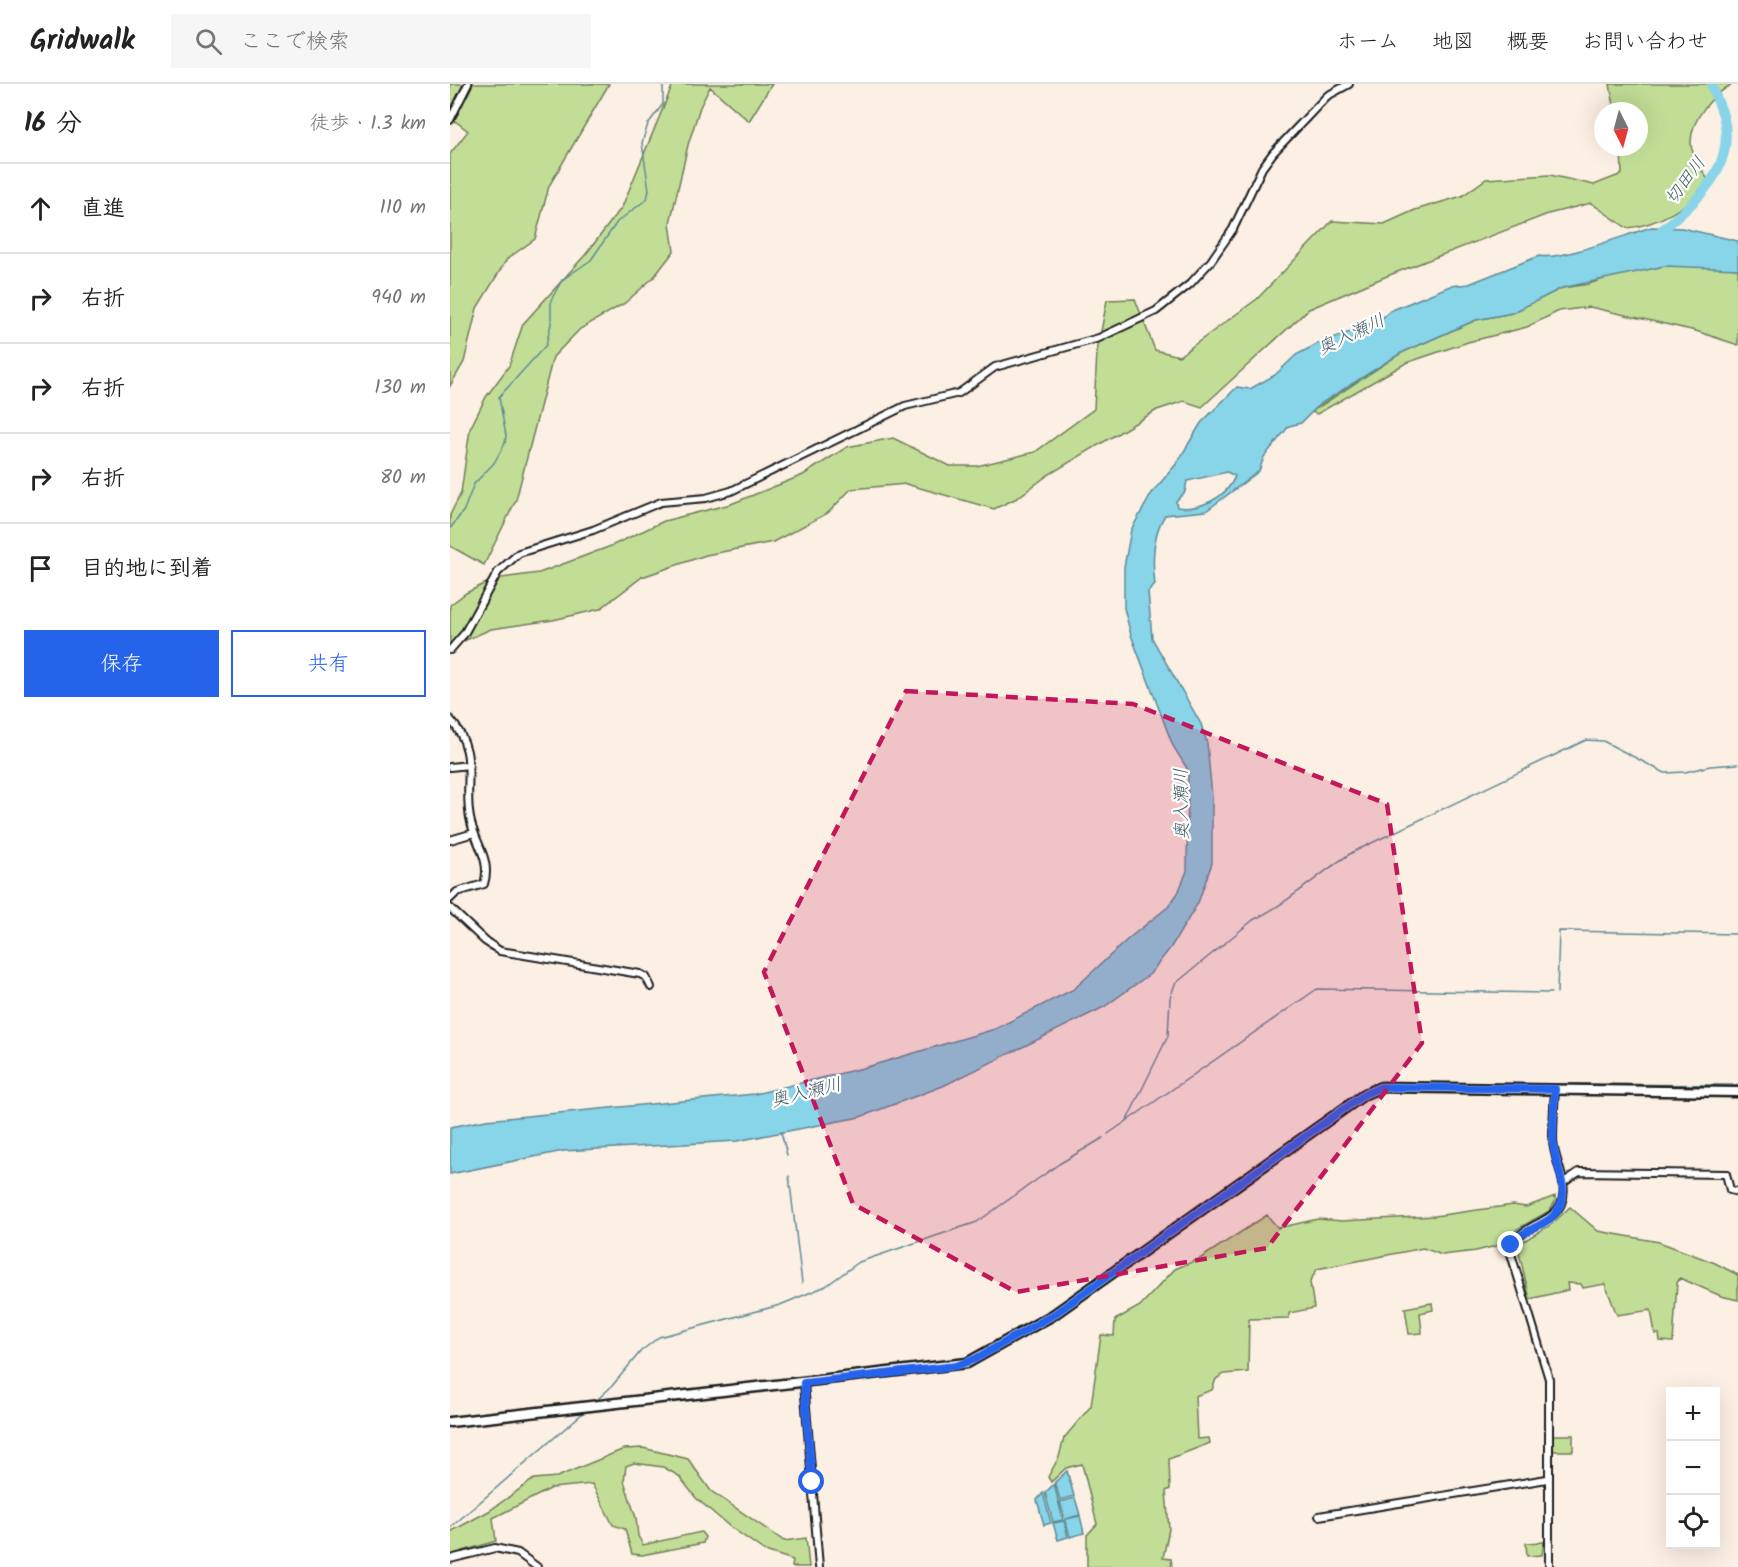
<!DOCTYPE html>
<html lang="ja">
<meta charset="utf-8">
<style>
body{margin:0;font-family:Kalam,"Klee One",sans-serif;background:#f6f6f6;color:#222}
.controls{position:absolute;right:18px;bottom:18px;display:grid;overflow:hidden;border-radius:0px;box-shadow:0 6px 24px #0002}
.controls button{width:54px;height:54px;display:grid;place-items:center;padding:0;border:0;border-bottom:2px solid #e0e0e0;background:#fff;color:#222;font:30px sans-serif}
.compass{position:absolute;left:1144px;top:18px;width:54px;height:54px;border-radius:50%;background:#fff;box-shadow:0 6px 24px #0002;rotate:174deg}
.stop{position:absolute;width:18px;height:18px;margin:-14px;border:4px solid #2563eb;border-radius:50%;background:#fff}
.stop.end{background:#2563eb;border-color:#fff;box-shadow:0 2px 6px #0008}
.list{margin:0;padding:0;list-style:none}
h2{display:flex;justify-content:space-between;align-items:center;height:78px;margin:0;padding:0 24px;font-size:26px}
h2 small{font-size:20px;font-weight:400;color:#767676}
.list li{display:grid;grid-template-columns:39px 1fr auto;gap:18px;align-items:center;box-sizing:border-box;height:90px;padding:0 24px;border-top:2px solid #e0e0e0}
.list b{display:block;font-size:22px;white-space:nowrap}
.list em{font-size:20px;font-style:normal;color:#767676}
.actions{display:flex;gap:12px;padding:18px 24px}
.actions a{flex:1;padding:14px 0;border:2px solid #2563eb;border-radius:0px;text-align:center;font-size:21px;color:#2563eb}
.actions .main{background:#2563eb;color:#fff}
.icon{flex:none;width:33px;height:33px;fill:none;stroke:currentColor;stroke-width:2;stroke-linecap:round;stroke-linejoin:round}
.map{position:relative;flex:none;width:1288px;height:1483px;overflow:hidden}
header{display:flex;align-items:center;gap:36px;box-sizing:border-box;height:84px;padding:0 30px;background:#fff;border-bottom:2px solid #e0e0e0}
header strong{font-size:28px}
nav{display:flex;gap:33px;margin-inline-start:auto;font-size:21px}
.search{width:420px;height:54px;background:#f6f6f6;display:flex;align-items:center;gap:15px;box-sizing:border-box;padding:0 21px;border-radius:0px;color:#767676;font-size:22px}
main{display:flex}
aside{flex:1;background:#fff}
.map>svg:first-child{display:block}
.green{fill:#c2de96;stroke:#6f7d59;stroke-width:1.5}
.water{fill:#88d4e8;stroke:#5d8a96;stroke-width:1.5;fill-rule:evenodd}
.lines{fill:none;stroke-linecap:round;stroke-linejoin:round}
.stream{stroke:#5d8a96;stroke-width:1.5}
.river{stroke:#88d4e8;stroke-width:10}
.street-casing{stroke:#1c1c1c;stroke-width:10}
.secondary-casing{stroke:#1c1c1c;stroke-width:13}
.street{stroke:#fff;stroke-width:6}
.secondary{stroke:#fff;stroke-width:8}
.route{stroke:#2563eb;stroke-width:8}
.marked{fill:#c2185b;fill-opacity:0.2;stroke:#c2185b;stroke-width:4.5;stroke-dasharray:12 8;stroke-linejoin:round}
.labels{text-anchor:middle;stroke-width:4.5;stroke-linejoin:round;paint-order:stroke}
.water-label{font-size:18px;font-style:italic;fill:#425c63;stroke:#fff}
</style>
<header>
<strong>Gridwalk</strong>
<div class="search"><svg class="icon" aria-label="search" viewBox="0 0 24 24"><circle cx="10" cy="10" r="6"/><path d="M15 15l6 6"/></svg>ここで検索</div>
<nav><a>ホーム</a><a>地図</a><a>概要</a><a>お問い合わせ</a></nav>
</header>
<main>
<aside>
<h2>16 分<small>徒歩 · 1.3 km</small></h2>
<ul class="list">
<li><svg class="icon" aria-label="ahead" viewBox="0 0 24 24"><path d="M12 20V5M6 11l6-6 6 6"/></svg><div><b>直進</b></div><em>110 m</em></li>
<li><svg class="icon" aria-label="right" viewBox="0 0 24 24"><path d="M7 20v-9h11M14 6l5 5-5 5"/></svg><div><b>右折</b></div><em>940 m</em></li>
<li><svg class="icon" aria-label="right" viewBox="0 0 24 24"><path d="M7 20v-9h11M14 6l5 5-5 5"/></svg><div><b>右折</b></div><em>130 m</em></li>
<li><svg class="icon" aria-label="right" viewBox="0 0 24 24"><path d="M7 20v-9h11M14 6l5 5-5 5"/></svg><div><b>右折</b></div><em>80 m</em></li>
<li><svg class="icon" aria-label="arrive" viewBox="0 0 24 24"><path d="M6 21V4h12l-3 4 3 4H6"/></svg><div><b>目的地に到着</b></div></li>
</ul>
<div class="actions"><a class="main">保存</a><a>共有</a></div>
</aside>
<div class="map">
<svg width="1288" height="1483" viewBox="0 0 1288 1483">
<rect width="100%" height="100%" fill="#fcefe3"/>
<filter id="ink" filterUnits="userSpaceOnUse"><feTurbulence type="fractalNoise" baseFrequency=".0167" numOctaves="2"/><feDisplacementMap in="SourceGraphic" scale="12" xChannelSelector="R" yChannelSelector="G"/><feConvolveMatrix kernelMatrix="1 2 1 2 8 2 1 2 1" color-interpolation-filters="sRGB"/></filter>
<g filter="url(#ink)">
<!-- green -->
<path class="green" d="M 0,0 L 159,0 L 99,102 L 85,155 L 57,175 L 27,224 L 14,278 L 0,302 L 0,70 L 18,47 L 0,33 Z
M 223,0 L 322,0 L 299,37 L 260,3 L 250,23 L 238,61 L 220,139 L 224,167 L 204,193 L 175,219 L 130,245 L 103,273 L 66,416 L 34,481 L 0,462 L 0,431 L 11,409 L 20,345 L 36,313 L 59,282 L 73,240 L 136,170 L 172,123 Z
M 1160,0 L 1283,0 C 1263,10 1240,35 1241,60 C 1241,71 1254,88 1259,98 C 1240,122 1208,141 1177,144 L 1141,119 L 1098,130 L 937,192 L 859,225 L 752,323 L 734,317 L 707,326 L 598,391 L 567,414 L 544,425 L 456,400 L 401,405 L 378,429 L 323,458 L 256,471 L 192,493 L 150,525 L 103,536 L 41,545 L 0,563 L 0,521 L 16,509 L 44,495 L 89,489 L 161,462 L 214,437 L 281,420 L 353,391 L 397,363 L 443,354 L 500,382 L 527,382 L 585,368 L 644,325 L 647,268 L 657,216 L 685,215 L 705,266 L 729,272 L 807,215 L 882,137 L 934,140 L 965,126 L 1012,112 L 1036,95 L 1100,91 L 1144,101 L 1172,90 L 1171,63 L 1189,63 L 1189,27 L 1165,27 Z
M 1250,181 L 1288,185 L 1288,261 L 1246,247 L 1140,223 L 1109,227 L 1077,243 L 1018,258 L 956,279 L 867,330 L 861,328 L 951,269 L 1026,236 L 1062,229 L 1112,204 L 1139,200 L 1165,191 L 1215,182 Z
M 1105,1112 L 1105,1118 L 1099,1127 L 1067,1145 L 1054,1160 L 1026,1167 L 992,1171 L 973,1164 L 867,1185 L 860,1198 L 864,1224 L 839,1229 L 839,1234 L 799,1235 L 798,1288 L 774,1290 L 766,1295 L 762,1306 L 745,1312 L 747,1355 L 759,1354 L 760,1359 L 719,1375 L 720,1405 L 716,1407 L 719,1445 L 713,1474 L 721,1475 L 722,1483 L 637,1483 L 637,1451 L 647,1440 L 632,1380 L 616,1384 L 601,1398 L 598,1393 L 609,1373 L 614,1354 L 641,1322 L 651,1251 L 664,1252 L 665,1236 L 690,1222 L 725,1185 L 751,1174 L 817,1131 L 828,1144 L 868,1135 L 892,1137 L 985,1132 L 1063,1121 L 1076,1123 Z
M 1120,1123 L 1148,1147 L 1209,1158 L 1265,1179 L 1288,1191 L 1288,1216 L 1271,1212 L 1230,1194 L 1227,1199 L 1223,1258 L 1210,1257 L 1209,1250 L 1205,1250 L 1201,1226 L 1167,1231 L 1155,1200 L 1133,1204 L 1131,1200 L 1117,1199 L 1118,1206 L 1080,1215 L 1069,1169 L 1072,1158 L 1102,1140 Z
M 982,1219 L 983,1226 L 970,1229 L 972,1249 L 959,1250 L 955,1224 Z
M 1103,1351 L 1123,1351 L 1123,1367 L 1103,1367 Z
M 193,1364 L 238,1375 L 261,1407 L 334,1457 L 356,1454 L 359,1483 L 342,1483 L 343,1476 L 315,1467 L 279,1442 L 246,1414 L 229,1392 L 213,1383 L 184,1379 L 176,1382 L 174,1397 L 186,1434 L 188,1452 L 193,1461 L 251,1448 L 255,1453 L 253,1459 L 192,1471 L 182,1470 L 175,1445 L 163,1441 L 142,1400 L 102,1404 L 43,1434 L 46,1457 L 0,1471 L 0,1448 L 39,1427 L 84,1395 L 107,1393 L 174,1365 Z
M 1094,1458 L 1092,1471 L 1077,1472 L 1076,1459 Z"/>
<!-- water -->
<path class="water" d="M 1202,143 L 1232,144 L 1288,157 L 1288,185 L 1215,182 L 1112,204 L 1062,229 L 1026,236 L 951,269 L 870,320 L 851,339 L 839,342 L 814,373 L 809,387 L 772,415 L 756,427 L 715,431 C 702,451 702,477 705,501 L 698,508 L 702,554 L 751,640 L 757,659 L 762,713 L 762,779 L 756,796 L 748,819 L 721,863 L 700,890 L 654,923 L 493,1002 L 410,1033 L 287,1057 L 113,1067 L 0,1090 L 0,1043 L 36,1036 L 305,1010 L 417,983 L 545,945 L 624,905 L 679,854 L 718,823 L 728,809 L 737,787 L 738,686 L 723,662 L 681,551 L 674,524 L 674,483 L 681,446 L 702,409 L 727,379 L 751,339 L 787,303 L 800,305 L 825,291 L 846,271 L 869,259 L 900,248 L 907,243 L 928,238 L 940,227 L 1000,202 L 1019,200 L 1089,172 C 1111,177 1177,150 1202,143 ZM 777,388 L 785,392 C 777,414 748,427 727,423 L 726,417 L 735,408 L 737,397 Z
M 617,1387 L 624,1412 L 610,1416 L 605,1398 Z
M 604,1400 L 613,1436 L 603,1438 L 595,1409 Z
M 593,1409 L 601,1439 L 594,1441 L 587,1416 Z
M 625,1414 L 630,1431 L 616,1435 L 630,1432 L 634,1449 L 620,1453 L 610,1418 Z
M 614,1437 L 618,1453 L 608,1456 L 603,1439 Z"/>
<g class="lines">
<!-- stream -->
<path class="stream" d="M 0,445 L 14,426 L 24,400 L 44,379 L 55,359 L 56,352 L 49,313 L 96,261 L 101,240 L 101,216 L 112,196 L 141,176 L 167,138 L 197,115 L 199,106 L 192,59 L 198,40 L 213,20 L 213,0
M 1107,909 L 1109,847 L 1288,850
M 972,999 L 1094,1000
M 1111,1000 L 1288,1001
M 917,1005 L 929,1000
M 677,1036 L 718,952 L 720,914 L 725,900 L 803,836 C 839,819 869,789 903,768 L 1136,656 L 1153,657 L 1215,689 L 1235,688 L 1260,682 L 1288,680
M 331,1048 L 337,1071
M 658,1050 L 867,905 L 1101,909
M 339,1092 L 352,1199
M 148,1315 L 162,1302 L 191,1267 L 209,1253 L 330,1221 L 376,1202 L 409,1178 L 527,1138 L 609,1080 L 653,1054
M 0,1444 L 134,1328"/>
<!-- river -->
<path class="river" d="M 1204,153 C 1239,123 1286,89 1274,35 C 1271,23 1265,12 1261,0"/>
<!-- street casing -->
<g class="street-casing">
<path id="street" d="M 0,36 L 18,0
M 0,566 L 14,550 L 48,488 L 69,469 L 143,446 L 211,418 L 256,414 L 281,407 L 455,322 L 509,309 L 545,283 L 649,254 L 706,227 L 740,200 L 761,177 L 783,145 L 812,84 L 823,69 L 877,12 L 899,0
M 0,635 C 30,669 13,698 20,734 C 24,758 42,775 34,800 L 7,808 L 0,815
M 0,683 L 19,681
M 0,756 L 24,749
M 0,824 L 35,857 L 50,867 L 190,890 L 196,893 L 201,903
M 1114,1098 L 1129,1088 L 1276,1090 L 1280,1106 L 1288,1108
M 354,1299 L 369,1483
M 869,1432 L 1097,1395
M 0,1475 L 45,1464 L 68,1469 L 87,1483
M 1099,1483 L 1099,1295 L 1061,1170 C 1062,1141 1100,1143 1111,1120 C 1120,1099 1104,1078 1103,1057 C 1103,1040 1104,1022 1105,1005"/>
</g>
<!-- secondary casing -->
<g class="secondary-casing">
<path id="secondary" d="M 0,1338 L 517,1279 L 603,1231 L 915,1010 L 931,1003 L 1288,1008"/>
</g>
<!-- street -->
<use href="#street" class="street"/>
<!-- secondary -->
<use href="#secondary" class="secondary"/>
</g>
</g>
<g class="lines" filter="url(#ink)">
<!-- route -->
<path class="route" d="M 362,1398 L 354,1299 L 506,1282 L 525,1275 L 603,1231 L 915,1010 L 931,1003 L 1105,1005 C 1104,1022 1103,1040 1103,1057 C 1104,1083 1125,1109 1103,1132 C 1091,1144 1072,1145 1061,1161"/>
</g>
<!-- marked area -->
<path class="marked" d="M 456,607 L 683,620 L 937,720 L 972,959 L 817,1164 L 566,1208 L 403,1120 L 314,888 Z"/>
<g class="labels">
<!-- water labels -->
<g class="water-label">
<text transform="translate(1235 96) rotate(-53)" y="6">切田川</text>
<text transform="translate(901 250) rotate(-25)" y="6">奥入瀬川</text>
<text transform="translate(731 720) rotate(-91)" y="6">奥入瀬川</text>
<text transform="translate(356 1008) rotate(-14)" y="6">奥入瀬川</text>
</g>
</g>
</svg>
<div class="controls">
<button>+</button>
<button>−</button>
<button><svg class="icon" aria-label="locate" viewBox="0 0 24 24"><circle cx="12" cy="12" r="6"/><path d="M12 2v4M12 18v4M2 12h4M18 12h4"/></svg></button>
</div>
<svg class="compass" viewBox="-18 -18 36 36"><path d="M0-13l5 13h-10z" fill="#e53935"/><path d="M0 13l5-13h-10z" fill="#767676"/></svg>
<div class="stop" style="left:362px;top:1398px"></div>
<div class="stop end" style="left:1061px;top:1161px"></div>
</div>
</main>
